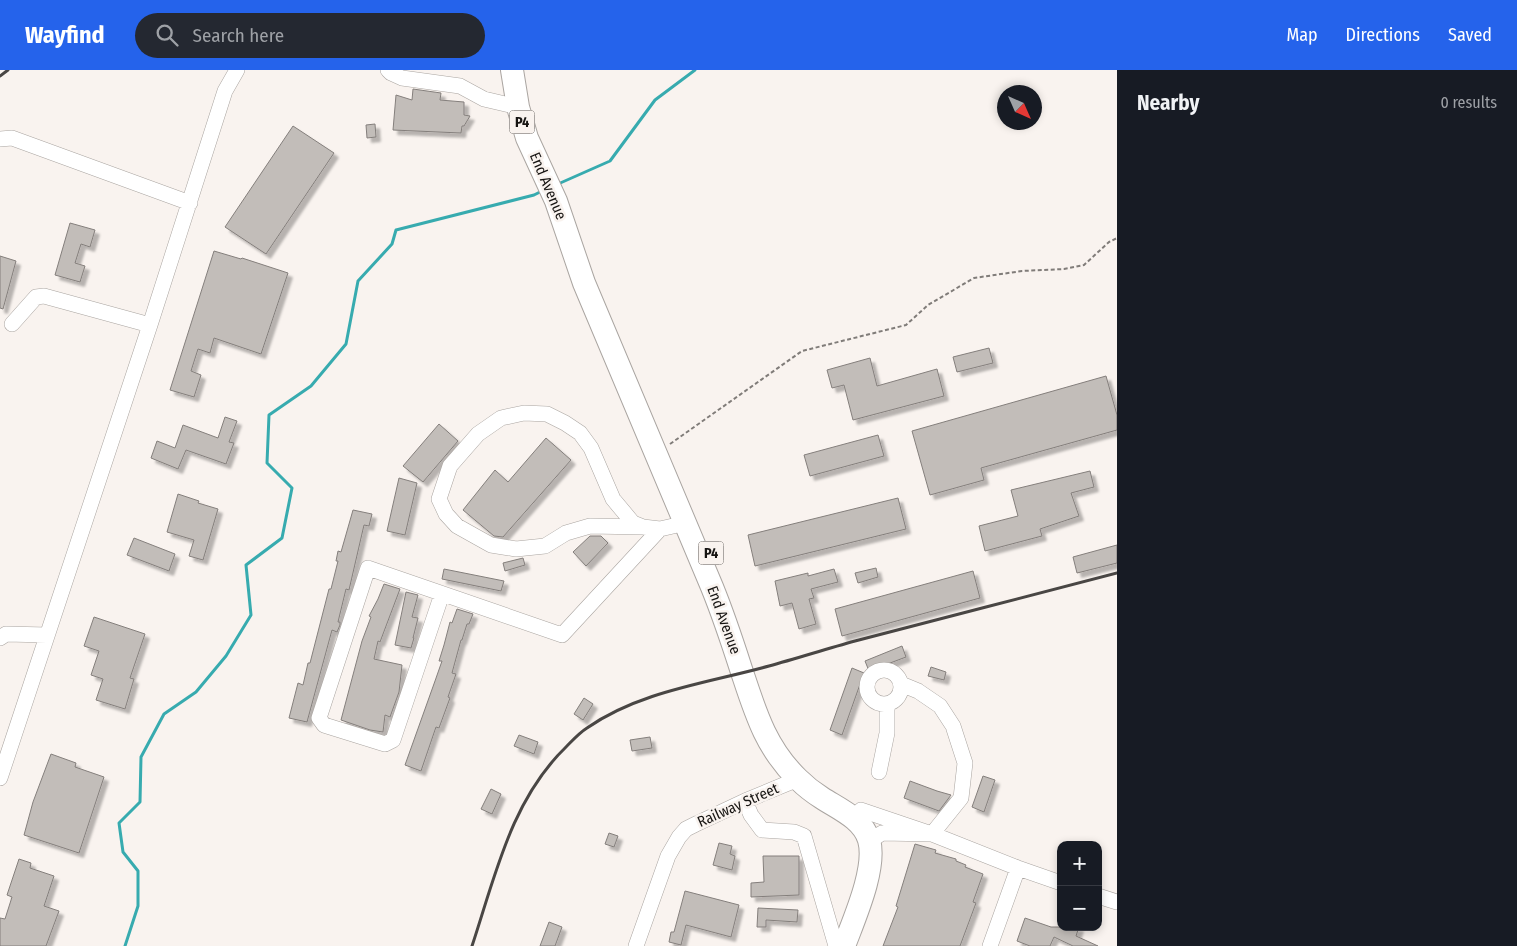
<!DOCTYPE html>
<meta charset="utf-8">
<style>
body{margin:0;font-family:"Fira Sans Condensed",sans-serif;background:#242831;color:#f1f3f6}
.controls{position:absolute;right:15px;bottom:15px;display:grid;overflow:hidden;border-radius:10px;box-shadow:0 2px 8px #0003}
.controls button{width:45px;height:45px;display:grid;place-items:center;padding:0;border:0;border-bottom:1px solid #363941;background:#171b24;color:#f1f3f6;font:25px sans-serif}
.compass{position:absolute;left:997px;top:15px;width:45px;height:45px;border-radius:50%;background:#171b24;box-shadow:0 2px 8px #0003;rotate:135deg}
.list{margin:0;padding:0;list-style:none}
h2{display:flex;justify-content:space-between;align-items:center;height:65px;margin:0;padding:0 20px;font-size:21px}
h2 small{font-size:16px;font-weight:400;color:#9ea1a6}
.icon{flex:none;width:28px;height:28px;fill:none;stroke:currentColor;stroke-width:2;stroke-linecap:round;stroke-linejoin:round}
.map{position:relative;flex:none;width:1117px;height:876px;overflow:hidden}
header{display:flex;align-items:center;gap:30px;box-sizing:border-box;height:70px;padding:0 25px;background:#2563eb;color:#fff}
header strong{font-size:24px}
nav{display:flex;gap:28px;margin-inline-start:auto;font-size:18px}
.search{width:350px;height:45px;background:#242831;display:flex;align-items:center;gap:12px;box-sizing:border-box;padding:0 18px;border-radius:28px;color:#9ea1a6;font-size:19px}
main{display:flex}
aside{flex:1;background:#171b24}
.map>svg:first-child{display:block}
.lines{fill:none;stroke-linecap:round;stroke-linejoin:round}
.stream{stroke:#37abaf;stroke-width:3}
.building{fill:#c2bdb9;stroke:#847f7c;filter:url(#shadow)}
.minor-casing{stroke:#aaa5a1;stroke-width:16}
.highway-casing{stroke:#aaa5a1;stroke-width:24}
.path{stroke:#807c79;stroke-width:2;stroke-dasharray:4 2.5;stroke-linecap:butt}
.minor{stroke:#fff;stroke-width:15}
.highway{stroke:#fff;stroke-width:22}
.rail{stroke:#494644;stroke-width:3}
.labels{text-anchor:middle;stroke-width:5;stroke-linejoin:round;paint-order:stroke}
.shield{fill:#f9f3ef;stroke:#5a5754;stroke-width:1}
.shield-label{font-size:14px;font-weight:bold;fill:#161412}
.street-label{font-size:15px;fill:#161412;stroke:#f9f3ef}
</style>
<header>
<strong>Wayfind</strong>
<div class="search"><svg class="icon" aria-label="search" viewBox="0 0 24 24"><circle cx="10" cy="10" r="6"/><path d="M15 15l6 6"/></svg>Search here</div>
<nav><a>Map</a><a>Directions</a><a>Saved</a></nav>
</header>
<main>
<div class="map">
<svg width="1117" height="876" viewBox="0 0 1117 876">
<defs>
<filter id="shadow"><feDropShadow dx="4.5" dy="4.5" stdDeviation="1" flood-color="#0004"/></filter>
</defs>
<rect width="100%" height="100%" fill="#f9f3ef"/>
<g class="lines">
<!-- stream -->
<path class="stream" d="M 558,114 L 610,91 L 655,30 L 695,0
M 125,876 L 138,836 L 138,801 L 123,782 L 119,753 L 140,732 L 141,687 L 164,644 L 196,622 L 226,586 L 251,545 L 246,495 L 282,468 L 292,418 L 267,393 L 269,345 L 311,316 L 346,274 L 358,211 L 392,174 L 396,160 L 534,125 L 544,120"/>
</g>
<!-- building -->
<path class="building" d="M 413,19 L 441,23 L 440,30 L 464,32 L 464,45 L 470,46 L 464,56 L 462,56 L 461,63 L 393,60 L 396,25 L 412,30 Z
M 375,54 L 376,67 L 367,68 L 366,55 Z
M 293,56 L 334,83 L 266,184 L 225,157 Z
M 70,153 L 95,160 L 90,177 L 81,174 L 75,193 L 85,196 L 80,212 L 55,205 Z
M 214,181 L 241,189 L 242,188 L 288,203 L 261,284 L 214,268 L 210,283 L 198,279 L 191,301 L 201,305 L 194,327 L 170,320 Z
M 0,186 L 16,191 L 3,239 L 0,238 Z
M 989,278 L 993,293 L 957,302 L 953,287 Z
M 870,288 L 877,316 L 937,299 L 944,326 L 853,350 L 844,315 L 832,318 L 827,300 Z
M 1106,306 L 1117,345 L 1117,360 L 981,398 L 984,410 L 930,425 L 912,361 Z
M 225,347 L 237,351 L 229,372 L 234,373 L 226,394 L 186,380 L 178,399 L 151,388 L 157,371 L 175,378 L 183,355 L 218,368 Z
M 439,354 L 458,371 L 423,412 L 403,396 Z
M 878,365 L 884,386 L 810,406 L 804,385 Z
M 546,368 L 571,390 L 503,467 L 494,466 L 463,440 L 495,400 L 508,412 Z
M 1090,401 L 1094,417 L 1071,423 L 1079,446 L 1040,459 L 1042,466 L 985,481 L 979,456 L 1018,446 L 1011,420 Z
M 399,408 L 417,413 L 405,465 L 387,461 Z
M 178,424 L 199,431 L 198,433 L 218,439 L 203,490 L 189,486 L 194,470 L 167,462 Z
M 898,428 L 906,459 L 755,496 L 748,465 Z
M 353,440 L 372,444 L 369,456 L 364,455 L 349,520 L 346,519 L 338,552 L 340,552 L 340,555 L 337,562 L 332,560 L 307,652 L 289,648 L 298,613 L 303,615 L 308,593 L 310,593 L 329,519 L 331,519 L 338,491 L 336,491 L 338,481 L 341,482 Z
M 590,466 L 601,466 L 608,473 L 586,496 L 573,482 Z
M 134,468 L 175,484 L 169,501 L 127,485 Z
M 1117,475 L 1117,493 L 1077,503 L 1073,487 Z
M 523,488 L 525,495 L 505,501 L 503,493 Z
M 876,498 L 878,507 L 858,513 L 855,503 Z
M 444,499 L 504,511 L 501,521 L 442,509 Z
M 834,499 L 838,512 L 811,519 L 814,528 L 809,529 L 816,554 L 799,559 L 792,533 L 780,536 L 775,511 L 808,503 L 808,506 Z
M 973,501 L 980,528 L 842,566 L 835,539 Z
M 384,514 L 400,519 L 380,572 L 378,571 L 374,589 L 402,595 L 399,622 L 390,647 L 385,645 L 383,662 L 370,660 L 341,650 L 362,571 L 371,547 L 369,546 L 378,529 Z
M 406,522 L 418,525 L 412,547 L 418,548 L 413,568 L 414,568 L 411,578 L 395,575 Z
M 457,539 L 473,544 L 469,554 L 467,554 L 462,570 L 461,570 L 452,603 L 456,604 L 448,627 L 450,628 L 439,658 L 436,657 L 421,701 L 405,695 L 435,611 L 442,591 L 439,591 L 444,575 L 450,552 L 452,553 Z
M 94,547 L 145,564 L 130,608 L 134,609 L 125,639 L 96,630 L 103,609 L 91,605 L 99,581 L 84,576 Z
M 902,576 L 906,587 L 869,601 L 865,591 Z
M 931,597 L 946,602 L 944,610 L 928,606 Z
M 852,598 L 864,603 L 842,665 L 830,660 Z
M 584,628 L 593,634 L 583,650 L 574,644 Z
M 519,665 L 538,672 L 534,684 L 514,676 Z
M 650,667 L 652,678 L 632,681 L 630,670 Z
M 51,684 L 76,693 L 75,697 L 104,707 L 79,783 L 24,765 L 33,732 Z
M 983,706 L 995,710 L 984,742 L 972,737 Z
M 910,711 L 937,721 L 951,725 L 939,741 L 904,728 Z
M 491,719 L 501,724 L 492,744 L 481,739 Z
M 609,763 L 618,766 L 614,777 L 605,774 Z
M 719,773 L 732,776 L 730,784 L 735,786 L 732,800 L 713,795 Z
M 915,774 L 936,780 L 935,783 L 956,789 L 956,791 L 966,795 L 965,797 L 983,804 L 973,832 L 976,833 L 960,876 L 883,876 L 898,837 L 896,836 Z
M 763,786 L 799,786 L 799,825 L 751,827 L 751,813 L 764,812 Z
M 19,789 L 31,793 L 30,798 L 54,806 L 44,836 L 59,841 L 46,876 L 0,876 L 0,848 L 5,849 L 12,827 L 7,825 Z
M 685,821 L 739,835 L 731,867 L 686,855 L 681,875 L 669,872 L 671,862 L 674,862 Z
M 758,838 L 798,840 L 797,852 L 766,850 L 766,857 L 757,857 Z
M 1025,848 L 1051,857 L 1079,857 L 1076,866 L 1098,876 L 1073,876 L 1054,867 L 1050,876 L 1030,876 L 1017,871 Z
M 549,852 L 562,857 L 555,876 L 540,876 Z"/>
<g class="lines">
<!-- minor casing -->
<g class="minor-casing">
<path id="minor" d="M 388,0 L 391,3 L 402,8 L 460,16 L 484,29 L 518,37
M 0,69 L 12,68 L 190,133
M 12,254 L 36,227 L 44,226 L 150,255
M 643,457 L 590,456 L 566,463 L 545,476 L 516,479 L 491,475 L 457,456 L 446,444 L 439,429 L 450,396 L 478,364 L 501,348 L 524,343 L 547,344 L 565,353 L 580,363 L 591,378 L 613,429 L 633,453 L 643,457 L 660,459 L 686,453
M 442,524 L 393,670 L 385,674 L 324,655 L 319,648 L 368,498 L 562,565 L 660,459
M 0,568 L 6,564 L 47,565
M867 617a17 17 0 1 1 34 0a17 17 0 1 1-34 0Z
M 879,702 L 887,663 L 887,634
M 0,708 L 150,255 L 225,21 L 237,0
M 745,731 L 751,745 L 762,760 L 794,762 L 804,766 L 836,876
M 861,740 L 932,764 L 1018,798 L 1061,813
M 870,771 L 882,763 L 932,764 L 961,728 L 965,693 L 953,656 L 940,636 L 918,621 L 901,614
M 1098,826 L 1117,832
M 636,876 L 668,786 L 679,767 L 686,759 L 696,754 L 745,731 L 798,709
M 990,876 L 1018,798"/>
</g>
<!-- highway casing -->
<g class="highway-casing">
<path id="highway" d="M 512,0 L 518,37 L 527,68 L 556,131 L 584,213 L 712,517 C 723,544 732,571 741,599 C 755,641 765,677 798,709 C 805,716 814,723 822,728 C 839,739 863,749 869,770 C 877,798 854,849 844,876"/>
</g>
<!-- path -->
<path class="path" d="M 670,374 L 802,281 L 906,255 L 928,235 L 974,208 L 1022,201 L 1064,199 L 1084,195 L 1109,172 L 1117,168"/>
<!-- minor -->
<use href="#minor" class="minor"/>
<!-- highway -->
<use href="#highway" class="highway"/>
<!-- rail -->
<path class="rail" d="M 0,6 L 8,0
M 472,876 C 495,807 511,730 566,677 C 572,671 579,663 587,658 C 640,621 708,613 769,596 C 798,588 826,579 855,571 C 942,548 1030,526 1117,503"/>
</g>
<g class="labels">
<!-- shield labels -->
<g class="shield">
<rect x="509.5" y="40.5" width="25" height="23" rx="4"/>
<rect x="698.5" y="471.5" width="25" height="23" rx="4"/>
</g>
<g class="shield-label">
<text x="522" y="57">P4</text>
<text x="711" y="488">P4</text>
</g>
<!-- street labels -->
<g class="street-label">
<text transform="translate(548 116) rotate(67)" y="5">End Avenue</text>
<text transform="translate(724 550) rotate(70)" y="5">End Avenue</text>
<text transform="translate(738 735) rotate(-24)" y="5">Railway Street</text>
</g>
</g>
</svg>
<div class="controls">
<button>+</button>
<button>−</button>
</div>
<svg class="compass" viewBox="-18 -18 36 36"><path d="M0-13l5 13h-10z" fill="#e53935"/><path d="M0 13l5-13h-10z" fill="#9ea1a6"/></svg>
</div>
<aside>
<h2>Nearby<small>0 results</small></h2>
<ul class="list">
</ul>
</aside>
</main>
